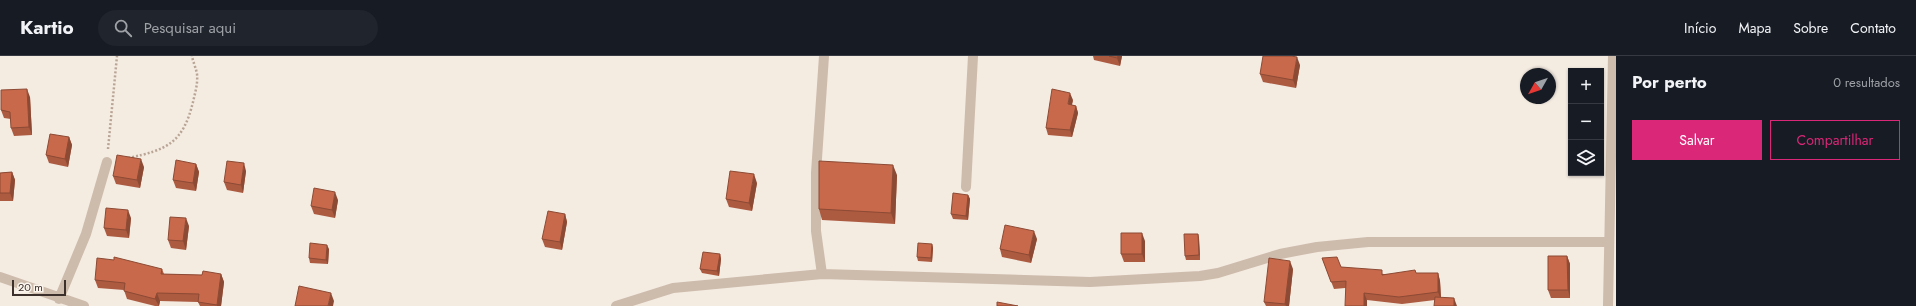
<!DOCTYPE html>
<html lang="pt">
<meta charset="utf-8">
<style>
body{margin:0;font-family:Jost,sans-serif;background:#20242c;color:#f1f3f6}
.controls{position:absolute;right:12px;top:12px;display:grid;overflow:hidden;border-radius:0px;box-shadow:0 1px 3px #0004}
.controls button{width:36px;height:36px;display:grid;place-items:center;padding:0;border:0;border-bottom:1px solid #363941;background:#171b24;color:#f1f3f6;font:20px sans-serif}
.compass{position:absolute;left:1520px;top:12px;width:36px;height:36px;border-radius:50%;background:#171b24;box-shadow:0 1px 3px #0004;rotate:230deg}
.scale{position:absolute;left:12px;bottom:10px;width:54px;box-sizing:border-box;padding-left:4px;border:2px solid #3b302b;border-top:0;font-size:11px;line-height:14px;white-space:nowrap;color:#3b302b;-webkit-text-stroke:3px #fbf5ee;paint-order:stroke}
.list{margin:0;padding:0;list-style:none}
h2{display:flex;justify-content:space-between;align-items:center;height:52px;margin:0;padding:0 16px;font-size:17px}
h2 small{font-size:13px;font-weight:400;color:#9ea1a6}
.actions{display:flex;gap:8px;padding:12px 16px}
.actions a{flex:1;padding:9px 0;border:1px solid #db2777;border-radius:0px;text-align:center;font-size:14px;color:#db2777}
.actions .main{background:#db2777;color:#fff}
.icon{flex:none;width:22px;height:22px;fill:none;stroke:currentColor;stroke-width:2;stroke-linecap:round;stroke-linejoin:round}
.map{position:relative;flex:none;width:1616px;height:250px;overflow:hidden}
header{display:flex;align-items:center;gap:24px;box-sizing:border-box;height:56px;padding:0 20px;background:#171b24;border-bottom:1px solid #363941}
header strong{font-size:19px}
nav{display:flex;gap:22px;margin-inline-start:auto;font-size:14px}
.search{width:280px;height:36px;background:#20242c;display:flex;align-items:center;gap:10px;box-sizing:border-box;padding:0 14px;border-radius:22px;color:#9ea1a6;font-size:15px}
main{display:flex}
aside{flex:1;background:#171b24}
.map>svg:first-child{display:block}
.lines{fill:none;stroke-linecap:round;stroke-linejoin:round}
.path{stroke:#b9a596;stroke-width:2.5;stroke-dasharray:2 2;stroke-linecap:butt}
.minor{stroke:#cdbbac;stroke-width:10}
.wall{fill:#ac5a40}
.shaded-wall{fill:#8c4a34}
.building{fill:#c8694b;stroke:#8c4a34}
</style>
<header>
<strong>Kartio</strong>
<div class="search"><svg class="icon" aria-label="search" viewBox="0 0 24 24"><circle cx="10" cy="10" r="6"/><path d="M15 15l6 6"/></svg>Pesquisar aqui</div>
<nav><a>Início</a><a>Mapa</a><a>Sobre</a><a>Contato</a></nav>
</header>
<main>
<div class="map">
<svg width="1616" height="250" viewBox="0 0 1616 250">
<rect width="100%" height="100%" fill="#f4ebe1"/>
<g class="lines">
<!-- path -->
<path class="path" d="M 108,93 L 117,0
M 128,102 C 167,94 183,87 193,46 C 195,37 198,28 197,18 C 196,12 193,6 192,0"/>
<!-- minor -->
<path class="minor" d="M 966,131 L 973,0
M 822,218 L 816,175 L 816,117 L 824,0
M 0,221 L 84,250
M 59,243 L 86,178 L 107,106
M 616,250 L 673,232 L 822,218 L 1090,226 L 1200,220 L 1218,217 L 1280,198 L 1317,191 L 1368,186 L 1609,186
M 1608,250 L 1613,0"/>
</g>
<!-- wall -->
<path class="wall" d="M 1093,0 L 1122,0 L 1120,10 L 1094,4 Z
M 1300,9 L 1296,32 L 1263,26 L 1260,18 Z
M 30,41 L 32,79 L 14,80 L 11,72 L 11,63 L 4,62 L 1,54 Z
M 1073,44 L 1072,49 L 1076,50 L 1078,57 L 1072,81 L 1048,79 L 1046,72 Z
M 69,81 L 72,89 L 68,111 L 49,107 L 46,99 Z
M 196,108 L 199,116 L 196,135 L 176,132 L 173,124 Z
M 144,111 L 140,132 L 116,128 L 113,120 Z
M 246,115 L 243,137 L 227,134 L 224,126 Z
M 12,116 L 15,124 L 13,145 L 0,145 L 0,117 Z
M 897,119 L 895,168 L 822,164 L 819,153 Z
M 757,127 L 752,155 L 729,151 L 726,143 Z
M 968,139 L 970,143 L 968,164 L 953,163 L 951,158 Z
M 338,144 L 335,162 L 314,158 L 311,150 Z
M 565,158 L 567,166 L 562,194 L 545,191 L 542,183 Z
M 131,162 L 129,182 L 107,180 L 104,172 Z
M 189,170 L 186,194 L 171,192 L 168,184 Z
M 1198,178 L 1199,182 L 1200,204 L 1186,204 L 1185,200 Z
M 1037,183 L 1031,207 L 1002,201 L 1000,193 Z
M 1145,185 L 1145,206 L 1124,206 L 1121,198 Z
M 932,188 L 933,192 L 932,206 L 918,205 L 917,201 Z
M 329,193 L 328,208 L 310,207 L 309,202 Z
M 720,198 L 721,203 L 719,220 L 702,217 L 700,213 Z
M 1567,200 L 1570,208 L 1570,242 L 1551,242 L 1548,234 Z
M 1322,202 L 1341,211 L 1384,218 L 1438,217 L 1440,225 L 1441,241 L 1435,244 L 1402,248 L 1367,244 L 1345,232 L 1334,233 Z
M 162,213 L 164,218 L 202,219 L 221,218 L 224,226 L 221,250 L 200,250 L 198,246 L 160,245 L 159,250 L 155,250 L 127,243 L 124,234 L 98,232 L 95,224 Z
M 1293,213 L 1289,250 L 1266,250 L 1264,246 Z"/>
<!-- shaded-wall -->
<path class="shaded-wall" d="M 1118,0 L 1122,0 L 1120,10 L 1117,2 Z
M 1297,1 L 1300,9 L 1296,32 L 1293,24 Z
M 27,33 L 30,41 L 32,79 L 29,71 Z
M 1070,37 L 1073,44 L 1070,55 L 1068,48 Z
M 1076,50 L 1078,57 L 1072,81 L 1070,74 Z
M 69,81 L 72,89 L 68,111 L 65,103 Z
M 141,103 L 144,111 L 140,132 L 137,124 Z
M 244,107 L 246,115 L 243,137 L 241,129 Z
M 196,108 L 199,116 L 196,135 L 193,127 Z
M 893,109 L 897,119 L 895,168 L 891,157 Z
M 12,116 L 15,124 L 13,145 L 10,137 Z
M 754,118 L 757,127 L 752,155 L 749,147 Z
M 335,136 L 338,144 L 335,162 L 332,154 Z
M 968,139 L 970,143 L 968,164 L 966,160 Z
M 128,154 L 131,162 L 129,182 L 126,174 Z
M 565,158 L 567,166 L 562,194 L 560,186 Z
M 186,162 L 189,170 L 186,194 L 183,185 Z
M 1034,175 L 1037,183 L 1031,207 L 1029,199 Z
M 1142,177 L 1145,185 L 1145,206 L 1142,198 Z
M 1198,178 L 1199,182 L 1200,204 L 1199,199 Z
M 932,188 L 933,192 L 932,206 L 931,202 Z
M 327,189 L 329,193 L 328,208 L 326,204 Z
M 720,198 L 721,203 L 719,220 L 717,215 Z
M 1567,200 L 1570,208 L 1570,242 L 1568,234 Z
M 1290,205 L 1293,213 L 1289,250 L 1286,250 L 1285,248 Z
M 1438,217 L 1440,225 L 1441,244 L 1438,236 Z
M 221,218 L 224,226 L 221,250 L 217,250 L 217,249 Z
M 157,237 L 160,245 L 159,250 L 155,243 Z
M 331,237 L 334,245 L 333,250 L 328,250 Z
M 1364,237 L 1367,244 L 1367,250 L 1364,250 Z
M 1454,242 L 1457,250 L 1454,250 Z"/>
<!-- building -->
<path class="building" d="M 1109,0 L 1118,0 L 1117,2 Z
M 1263,0 L 1291,0 L 1297,1 L 1293,24 L 1260,18 Z
M 27,33 L 29,71 L 11,72 L 10,56 L 1,54 L 1,34 Z
M 1052,33 L 1070,37 L 1068,48 L 1076,50 L 1070,74 L 1046,72 Z
M 50,78 L 69,81 L 65,103 L 46,99 Z
M 117,99 L 141,103 L 137,124 L 113,120 Z
M 176,104 L 196,108 L 193,127 L 173,124 Z
M 227,105 L 244,107 L 241,129 L 224,126 Z
M 819,105 L 893,109 L 891,157 L 819,153 Z
M 730,115 L 754,118 L 749,147 L 726,143 Z
M 12,116 L 10,137 L 0,137 L 0,117 Z
M 314,132 L 335,136 L 332,154 L 311,150 Z
M 953,137 L 968,139 L 966,160 L 951,158 Z
M 106,152 L 128,154 L 126,174 L 104,172 Z
M 548,155 L 565,158 L 560,186 L 542,183 Z
M 170,161 L 186,162 L 183,185 L 168,184 Z
M 1005,169 L 1034,175 L 1029,199 L 1000,193 Z
M 1121,177 L 1142,177 L 1142,198 L 1121,198 Z
M 1184,178 L 1198,178 L 1199,199 L 1185,200 Z
M 310,187 L 327,189 L 326,204 L 309,202 Z
M 918,187 L 932,188 L 931,202 L 917,201 Z
M 703,196 L 720,198 L 717,215 L 700,213 Z
M 1548,200 L 1567,200 L 1568,234 L 1548,234 Z
M 114,201 L 162,213 L 161,218 L 202,219 L 203,215 L 221,218 L 217,249 L 198,246 L 199,238 L 157,237 L 155,243 L 124,235 L 125,227 L 95,224 L 97,202 L 114,204 Z
M 1337,201 L 1341,211 L 1382,214 L 1382,219 L 1415,214 L 1416,217 L 1438,217 L 1438,236 L 1399,241 L 1364,237 L 1364,250 L 1345,250 L 1346,225 L 1331,226 L 1322,202 Z
M 1269,202 L 1290,205 L 1285,248 L 1264,246 Z
M 299,230 L 331,237 L 328,250 L 295,250 Z
M 1435,241 L 1454,242 L 1454,250 L 1434,250 Z
M 997,246 L 1018,250 L 997,250 Z"/>
</svg>
<div class="controls">
<button>+</button>
<button>−</button>
<button><svg class="icon" aria-label="layers" viewBox="0 0 24 24"><path d="M12 4l9 5-9 5-9-5zM3 14l9 5 9-5"/></svg></button>
</div>
<svg class="compass" viewBox="-18 -18 36 36"><path d="M0-13l5 13h-10z" fill="#e53935"/><path d="M0 13l5-13h-10z" fill="#9ea1a6"/></svg>
<div class="scale">20 m</div>
</div>
<aside>
<h2>Por perto<small>0 resultados</small></h2>
<ul class="list">
</ul>
<div class="actions"><a class="main">Salvar</a><a>Compartilhar</a></div>
</aside>
</main>
